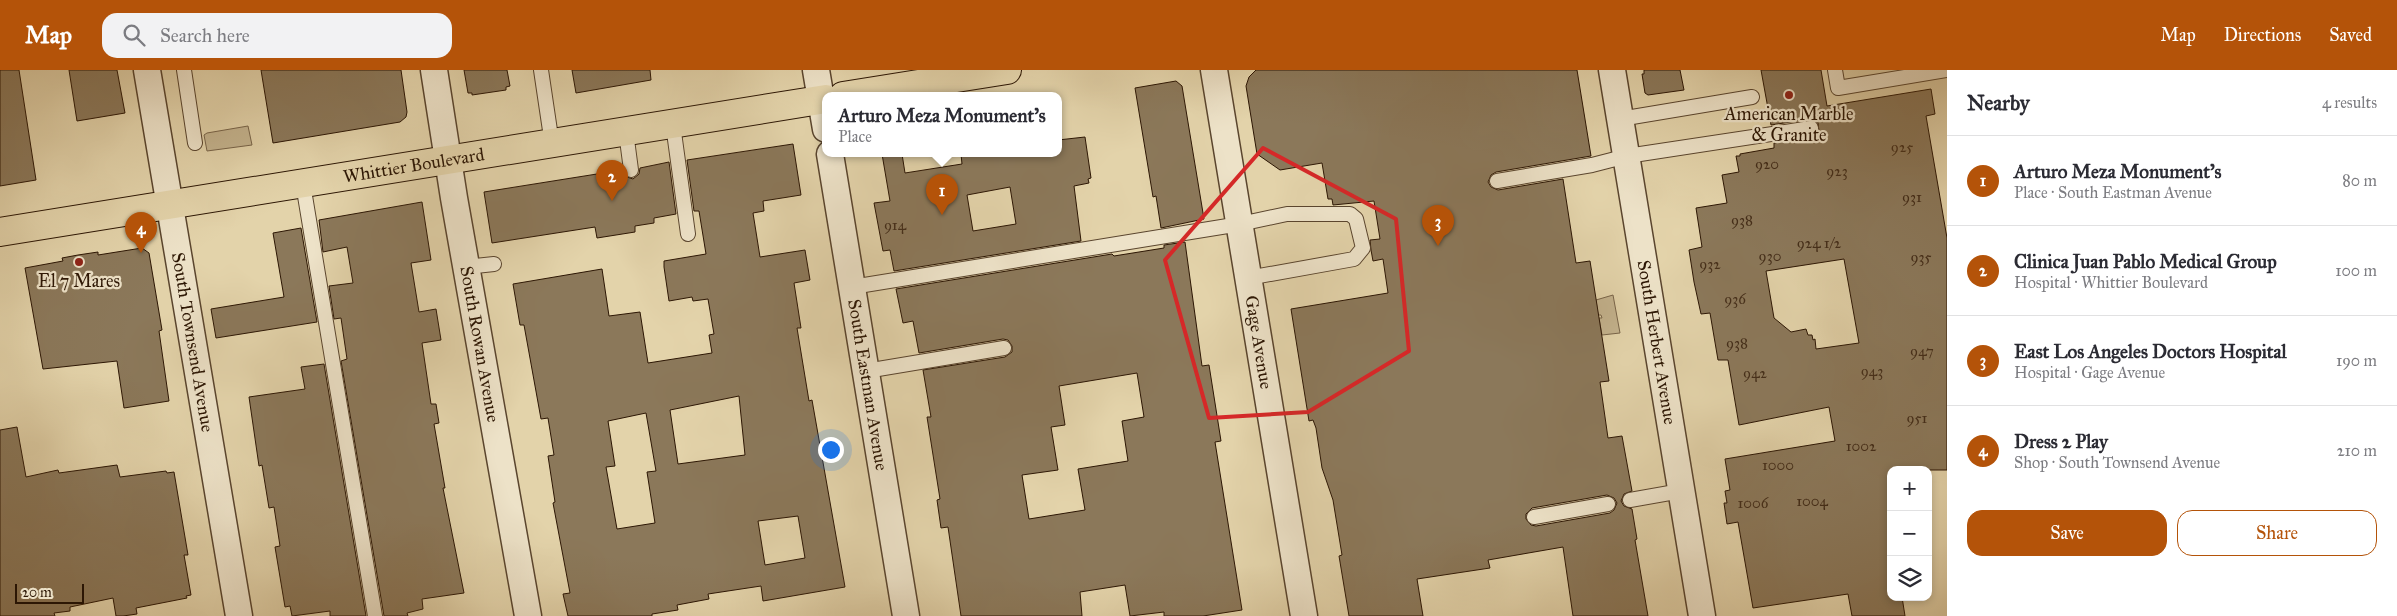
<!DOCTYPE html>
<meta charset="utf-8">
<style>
body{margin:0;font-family:"IM FELL Great Primer",serif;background:#f2f2f3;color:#2b2b33}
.controls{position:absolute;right:15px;bottom:15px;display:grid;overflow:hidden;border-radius:10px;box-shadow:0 2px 8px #0003}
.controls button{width:45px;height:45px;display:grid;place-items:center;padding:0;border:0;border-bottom:1px solid #e1e1e2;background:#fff;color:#2b2b33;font:25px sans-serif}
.scale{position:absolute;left:15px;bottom:12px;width:69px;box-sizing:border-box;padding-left:5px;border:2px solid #2c1604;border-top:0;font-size:14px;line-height:18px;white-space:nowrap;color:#2c1604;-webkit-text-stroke:4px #ede2c8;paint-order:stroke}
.you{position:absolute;left:830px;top:379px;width:18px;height:18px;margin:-12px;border:4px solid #fff;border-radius:50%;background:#1a73e8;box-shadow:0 0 0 8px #1a73e833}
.badge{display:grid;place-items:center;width:32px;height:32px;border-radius:50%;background:#b45309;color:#fff;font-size:16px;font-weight:700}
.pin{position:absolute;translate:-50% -41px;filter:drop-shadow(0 1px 2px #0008)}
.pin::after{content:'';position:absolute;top:26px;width:18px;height:15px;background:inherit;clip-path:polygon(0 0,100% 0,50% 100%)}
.popup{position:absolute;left:822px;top:22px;width:240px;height:65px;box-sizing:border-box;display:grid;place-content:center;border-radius:10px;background:#fff;filter:drop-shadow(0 1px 4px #0005);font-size:16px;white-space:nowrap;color:#7c7c81}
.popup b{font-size:19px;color:#2b2b33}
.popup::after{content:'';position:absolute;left:50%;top:100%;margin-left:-10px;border:10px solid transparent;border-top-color:#fff}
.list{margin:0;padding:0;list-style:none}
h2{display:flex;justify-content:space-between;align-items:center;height:65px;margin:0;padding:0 20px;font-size:21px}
h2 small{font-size:16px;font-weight:400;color:#7c7c81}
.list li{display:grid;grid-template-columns:32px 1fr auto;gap:15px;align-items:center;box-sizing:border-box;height:90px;padding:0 20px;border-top:1px solid #e1e1e2}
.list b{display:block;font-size:19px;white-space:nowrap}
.list p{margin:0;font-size:16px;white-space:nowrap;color:#7c7c81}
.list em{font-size:16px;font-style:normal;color:#7c7c81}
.actions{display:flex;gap:10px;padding:15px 20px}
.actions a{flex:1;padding:11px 0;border:1px solid #b45309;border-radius:15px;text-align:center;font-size:18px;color:#b45309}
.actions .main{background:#b45309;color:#fff}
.icon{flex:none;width:28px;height:28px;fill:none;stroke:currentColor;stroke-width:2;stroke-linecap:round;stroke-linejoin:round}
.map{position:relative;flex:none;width:1947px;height:546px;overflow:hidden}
header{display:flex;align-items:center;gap:30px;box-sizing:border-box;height:70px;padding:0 25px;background:#b45309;color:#fff}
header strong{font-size:24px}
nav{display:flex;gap:28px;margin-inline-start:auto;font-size:18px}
.search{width:350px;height:45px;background:#f2f2f3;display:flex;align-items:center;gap:12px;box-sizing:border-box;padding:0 18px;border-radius:15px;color:#7c7c81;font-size:19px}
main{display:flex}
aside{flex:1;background:#fff}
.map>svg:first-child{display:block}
.green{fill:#c4b38e;stroke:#786449}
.building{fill:#8b785a;stroke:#2c1604;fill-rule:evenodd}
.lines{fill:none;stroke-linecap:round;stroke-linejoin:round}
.lane-casing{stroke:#5a452e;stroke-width:16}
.street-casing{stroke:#5a452e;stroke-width:29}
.primary-casing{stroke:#2c1604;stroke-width:30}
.lane{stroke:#ede2c8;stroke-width:14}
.street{stroke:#ede2c8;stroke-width:26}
.primary{stroke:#e3d3aa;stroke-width:28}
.marked{fill:none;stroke:#d62828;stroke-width:4;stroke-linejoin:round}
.poi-dot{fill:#8f2418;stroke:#ede2c8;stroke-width:2}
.labels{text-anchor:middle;stroke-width:4.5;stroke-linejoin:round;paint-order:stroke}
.number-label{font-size:15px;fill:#442e1a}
.poi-label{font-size:18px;fill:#2c1604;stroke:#ede2c8}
.street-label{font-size:18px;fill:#2c1604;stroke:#ede2c8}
</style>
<header>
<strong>Map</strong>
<div class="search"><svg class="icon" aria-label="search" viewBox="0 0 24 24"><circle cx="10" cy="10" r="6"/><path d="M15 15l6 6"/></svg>Search here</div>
<nav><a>Map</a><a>Directions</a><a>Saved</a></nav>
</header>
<main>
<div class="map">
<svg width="1947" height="546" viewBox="0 0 1947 546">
<rect width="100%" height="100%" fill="#e3d3aa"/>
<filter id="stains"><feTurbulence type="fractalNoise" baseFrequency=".004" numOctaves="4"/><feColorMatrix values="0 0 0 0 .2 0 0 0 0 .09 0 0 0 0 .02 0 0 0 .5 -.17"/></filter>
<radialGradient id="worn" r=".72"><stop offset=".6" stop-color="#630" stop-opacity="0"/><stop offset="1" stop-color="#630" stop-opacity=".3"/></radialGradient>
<!-- green -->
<path class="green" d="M 248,56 L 252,75 L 207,81 L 204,65 L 207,63 Z
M 1613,225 L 1620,263 L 1602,265 L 1599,248 L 1602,248 L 1601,245 L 1598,245 L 1596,230 Z"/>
<!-- building -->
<path class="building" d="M 0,0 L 19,0 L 36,110 L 0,116 Z
M 69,0 L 117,0 L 125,43 L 77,51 Z
M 261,0 L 401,0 L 407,42 L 406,47 L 400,52 L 273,73 Z
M 464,0 L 507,0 L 510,16 L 506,17 L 506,20 L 472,25 L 472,23 L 468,23 Z
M 572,0 L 650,0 L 651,10 L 576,23 Z
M 1256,0 L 1577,0 L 1591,86 L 1496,102 L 1491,105 L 1488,112 L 1491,117 L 1498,120 L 1563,109 L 1576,193 L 1590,191 L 1609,311 L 1600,312 L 1608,368 L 1622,366 L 1632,421 L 1624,424 L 1621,431 L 1624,436 L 1632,439 L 1637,469 L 1635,470 L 1648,546 L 1573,546 L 1563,477 L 1488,490 L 1490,498 L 1417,509 L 1423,546 L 1349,546 L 1339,486 L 1342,485 L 1333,430 L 1322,398 L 1316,358 L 1313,350 L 1309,351 L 1291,239 L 1388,223 L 1383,189 L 1373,191 L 1371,180 L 1370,170 L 1380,169 L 1374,131 L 1333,135 L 1332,129 L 1328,129 L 1322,93 L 1280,100 L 1257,84 L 1246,16 L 1249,7 ZM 1607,425 L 1614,428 L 1617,433 L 1614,440 L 1610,443 L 1536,456 L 1531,455 L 1526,449 L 1526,444 L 1532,438 Z
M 1644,0 L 1680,0 L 1684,20 L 1648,25 L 1645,23 L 1642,4 L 1644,4 Z
M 1761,0 L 1821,0 L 1827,36 L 1931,19 L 1935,44 L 1926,46 L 1947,168 L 1947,400 L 1891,400 L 1891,527 L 1902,527 L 1905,546 L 1852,546 L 1848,524 L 1753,538 L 1738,452 L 1727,454 L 1724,433 L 1727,433 L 1725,421 L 1730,420 L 1725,389 L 1835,371 L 1829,337 L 1739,355 L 1728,290 L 1718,290 L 1710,243 L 1701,244 L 1694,212 L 1689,180 L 1702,177 L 1696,138 L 1727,133 L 1722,105 L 1739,102 L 1736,86 L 1740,86 L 1740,84 L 1774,78 L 1774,73 L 1813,67 L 1819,61 L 1818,53 L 1810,49 L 1771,55 ZM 1844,189 L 1859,273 L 1816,279 L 1815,269 L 1813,270 L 1812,265 L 1808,265 L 1806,259 L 1791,262 L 1774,248 L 1766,201 Z
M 1176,11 L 1182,16 L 1204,149 L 1161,158 L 1156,126 L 1153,127 L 1135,18 Z
M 1085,67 L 1091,108 L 1088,109 L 1089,113 L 1074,116 L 1081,171 L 894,201 L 890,180 L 883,181 L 874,133 L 890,131 L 882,84 L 902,84 L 905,103 L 962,94 L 961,84 L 1058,84 L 1058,70 ZM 1010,117 L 1016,154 L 973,161 L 967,125 Z
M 793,74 L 801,125 L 763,131 L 764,141 L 753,143 L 760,187 L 805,180 L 810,210 L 794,213 L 801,258 L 797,258 L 809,331 L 812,330 L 845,517 L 763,531 L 761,516 L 708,524 L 709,529 L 677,535 L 678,540 L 652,544 L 652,546 L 568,546 L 563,524 L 570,523 L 553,433 L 555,432 L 548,386 L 554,385 L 548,348 L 541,349 L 524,255 L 520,255 L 513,214 L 602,199 L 609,246 L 640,242 L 648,293 L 712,283 L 709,265 L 714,264 L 708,229 L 693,231 L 692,227 L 669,231 L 664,197 L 664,191 L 706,184 L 699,141 L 694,141 L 687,90 ZM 739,326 L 745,385 L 678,394 L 670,340 ZM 646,343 L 656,401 L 647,402 L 655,453 L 617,459 L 606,397 L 615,396 L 608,351 ZM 798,446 L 805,488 L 765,495 L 758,451 Z
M 669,92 L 676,144 L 654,148 L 654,153 L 635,156 L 635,162 L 597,168 L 595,157 L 492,173 L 484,122 L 622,100 L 624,106 L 633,109 L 639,104 L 640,98 Z
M 422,132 L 431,190 L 411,193 L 419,242 L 436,239 L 441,270 L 422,273 L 431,334 L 436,334 L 439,353 L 434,354 L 445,418 L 443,418 L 464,523 L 422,529 L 423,539 L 407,543 L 408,546 L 384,546 L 341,291 L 347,289 L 341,248 L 334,249 L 329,216 L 353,213 L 347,177 L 323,182 L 319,150 Z
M 301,158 L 317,252 L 216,268 L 211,239 L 284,227 L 273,163 Z
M 1185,172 L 1202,296 L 1209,295 L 1221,371 L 1215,372 L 1242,540 L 1203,546 L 1164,546 L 1164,542 L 1130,546 L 1125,515 L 1080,522 L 1082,546 L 961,546 L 948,457 L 941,458 L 937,430 L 940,429 L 927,347 L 931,347 L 923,300 L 1005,287 L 1012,282 L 1012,276 L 1008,270 L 1003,269 L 919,283 L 913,251 L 903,253 L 896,219 L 1112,184 L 1114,186 L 1164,178 L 1164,175 ZM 1137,303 L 1144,347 L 1122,351 L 1128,391 L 1078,399 L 1085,440 L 1029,449 L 1022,405 L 1058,400 L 1051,357 L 1065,355 L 1059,316 Z
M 142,178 L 149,183 L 162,260 L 159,261 L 169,331 L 124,338 L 117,291 L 43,299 L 25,198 L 63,191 L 62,188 L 78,185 L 98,182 L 98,185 Z
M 324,294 L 366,546 L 330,546 L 330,541 L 292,546 L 290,536 L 285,537 L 275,477 L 280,476 L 274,437 L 269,438 L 262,395 L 259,396 L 249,327 L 305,319 L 301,297 Z
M 17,357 L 26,407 L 58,400 L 59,403 L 117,395 L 120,407 L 166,401 L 167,403 L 174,402 L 188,485 L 184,485 L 191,525 L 186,526 L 187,528 L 136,538 L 137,544 L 123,546 L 116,546 L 113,528 L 70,537 L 70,541 L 54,543 L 55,546 L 0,546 L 0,360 Z"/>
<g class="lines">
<!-- lane casing -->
<g class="lane-casing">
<path id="lane" d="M 184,0 L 195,73
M 541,0 L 552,74
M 1835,0 L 1838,18 L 1947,0
M 1620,49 L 1752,27
M 673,55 L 688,164
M 626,62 L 631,100
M 1497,111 L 1592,95 L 1627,86 L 1811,58
M 303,114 L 375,546
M 466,197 L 494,194
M 852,217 L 1240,154 L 1287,144 L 1350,144 L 1356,149 L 1363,178 L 1354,189 L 1248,208
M 866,301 L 1004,278
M 1630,430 L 1681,421
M 1534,447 L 1608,434"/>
</g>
<!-- street casing -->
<g class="street-casing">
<g id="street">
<path id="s1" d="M 147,0 L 239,546"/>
<path id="s2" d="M 434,0 L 454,128 L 528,546"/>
<path d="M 816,0 L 826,59"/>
<path id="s3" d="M 1214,0 L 1304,546"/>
<path id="s4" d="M 1612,0 L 1702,546"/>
<path id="s5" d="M 830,84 L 906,546"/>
</g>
</g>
<!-- primary casing -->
<g class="primary-casing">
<g id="primary">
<path d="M 843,26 L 1007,0"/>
<path id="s6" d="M 0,162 L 826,29"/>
</g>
</g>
<!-- lane -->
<use href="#lane" class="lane"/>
<!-- street -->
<use href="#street" class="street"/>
<!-- primary -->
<use href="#primary" class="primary"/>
</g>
<!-- marked area -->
<path class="marked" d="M 1263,78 L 1396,149 L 1409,281 L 1308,342 L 1209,348 L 1165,190 Z"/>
<!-- markers -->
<g class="poi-dot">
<circle cx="1789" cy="25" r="5"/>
<circle cx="79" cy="192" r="5"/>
</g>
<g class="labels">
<!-- number labels -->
<g class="number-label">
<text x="1902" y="82">925</text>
<text x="1767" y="99">920</text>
<text x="1837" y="106">923</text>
<text x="1912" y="132">931</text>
<text x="1742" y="155">938</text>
<text x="895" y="160">914</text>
<text x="1819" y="178">924 1/2</text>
<text x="1770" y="191">930</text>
<text x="1921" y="192">935</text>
<text x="1710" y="199">932</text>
<text x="1735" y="234">936</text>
<text x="1737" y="278">938</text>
<text x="1922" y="286">947</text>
<text x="1872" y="306">943</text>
<text x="1755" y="308">942</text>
<text x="1917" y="353">951</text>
<text x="1861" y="381">1002</text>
<text x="1778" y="400">1000</text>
<text x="1812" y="436">1004</text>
<text x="1753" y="438">1006</text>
</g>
<!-- poi labels -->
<g class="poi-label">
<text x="1789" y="50">American Marble<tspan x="1789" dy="21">&amp; Granite</tspan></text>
<text x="79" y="217">El 7 Mares</text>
</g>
<!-- street labels -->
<g class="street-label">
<text dy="6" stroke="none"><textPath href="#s6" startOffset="419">Whittier Boulevard</textPath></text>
<text dy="6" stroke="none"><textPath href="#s1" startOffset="276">South Townsend Avenue</textPath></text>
<text dy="6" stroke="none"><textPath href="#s2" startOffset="278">South Rowan Avenue</textPath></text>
<text dy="6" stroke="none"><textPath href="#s3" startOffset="276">Gage Avenue</textPath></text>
<text dy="6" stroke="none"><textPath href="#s4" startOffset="276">South Herbert Avenue</textPath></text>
<text dy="6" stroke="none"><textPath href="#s5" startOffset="234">South Eastman Avenue</textPath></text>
</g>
</g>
<rect width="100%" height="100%" filter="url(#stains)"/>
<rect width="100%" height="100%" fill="url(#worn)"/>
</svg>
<div class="controls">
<button>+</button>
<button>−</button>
<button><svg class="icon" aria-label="layers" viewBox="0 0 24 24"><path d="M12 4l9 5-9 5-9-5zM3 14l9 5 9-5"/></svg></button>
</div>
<div class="scale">20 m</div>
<div class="you"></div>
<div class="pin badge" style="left:942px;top:145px">1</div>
<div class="popup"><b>Arturo Meza Monument's</b>Place</div>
<div class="pin badge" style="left:612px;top:131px">2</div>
<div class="pin badge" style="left:1438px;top:176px">3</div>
<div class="pin badge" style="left:141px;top:183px">4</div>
</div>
<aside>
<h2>Nearby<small>4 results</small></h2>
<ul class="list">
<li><span class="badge">1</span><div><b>Arturo Meza Monument's</b><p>Place · South Eastman Avenue</p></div><em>80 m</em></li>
<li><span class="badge">2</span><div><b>Clinica Juan Pablo Medical Group</b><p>Hospital · Whittier Boulevard</p></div><em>100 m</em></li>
<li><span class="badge">3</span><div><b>East Los Angeles Doctors Hospital</b><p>Hospital · Gage Avenue</p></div><em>190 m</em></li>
<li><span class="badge">4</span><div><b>Dress 2 Play</b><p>Shop · South Townsend Avenue</p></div><em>210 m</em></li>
</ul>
<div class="actions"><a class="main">Save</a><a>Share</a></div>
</aside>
</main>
